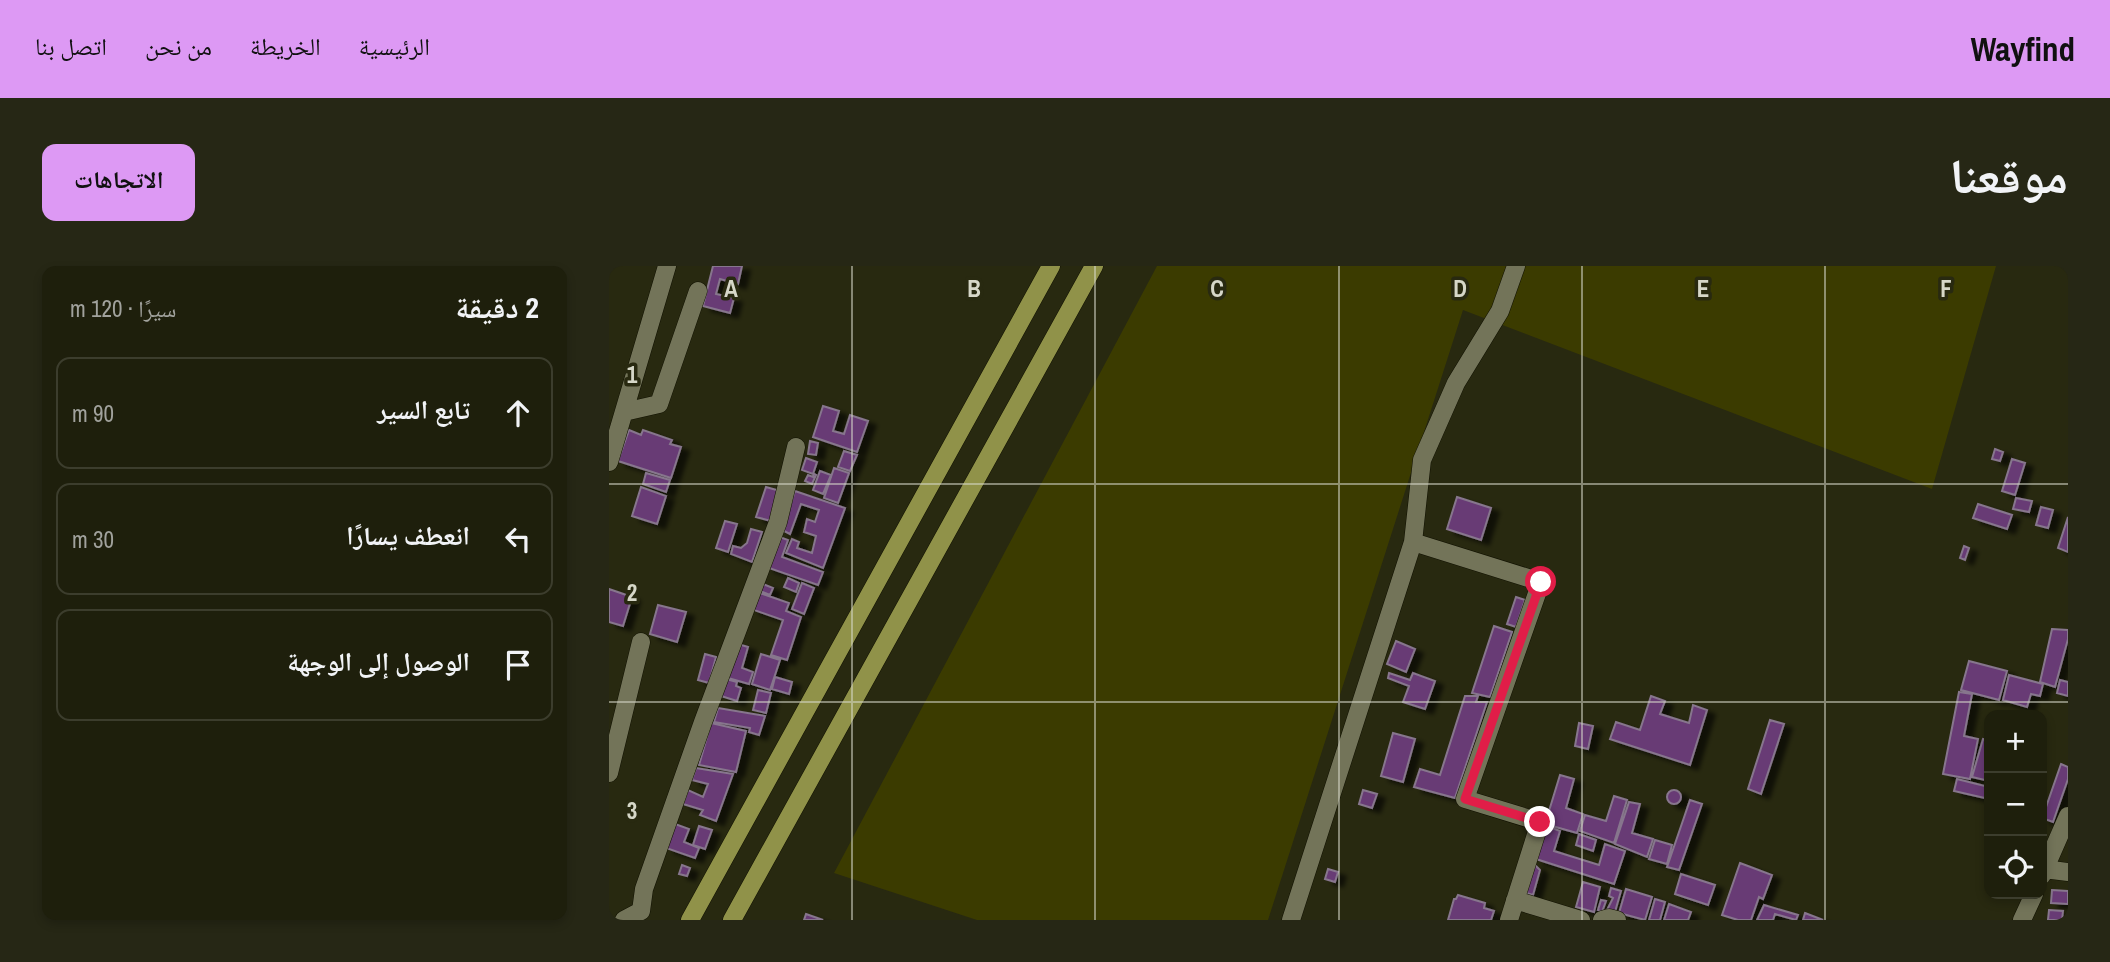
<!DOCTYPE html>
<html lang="ar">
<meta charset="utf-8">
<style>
body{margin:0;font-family:"Archivo Narrow","Noto Naskh Arabic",sans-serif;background:#262715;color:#f1f3f6;direction:rtl}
.controls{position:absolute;right:21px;bottom:21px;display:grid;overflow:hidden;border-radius:14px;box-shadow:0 4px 10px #0003}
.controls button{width:63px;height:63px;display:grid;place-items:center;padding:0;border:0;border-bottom:2px solid #3c3d2d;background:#1e1f0c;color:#f1f3f6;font:35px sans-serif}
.stop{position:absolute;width:21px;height:21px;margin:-16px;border:5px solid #e11d48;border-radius:50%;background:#fff}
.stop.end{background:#e11d48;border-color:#fff;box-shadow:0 2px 7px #0008}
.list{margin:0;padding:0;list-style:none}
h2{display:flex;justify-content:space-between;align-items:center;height:91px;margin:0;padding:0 28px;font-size:30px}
h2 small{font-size:23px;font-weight:400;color:#a1a29d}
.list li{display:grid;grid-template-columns:46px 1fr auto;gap:21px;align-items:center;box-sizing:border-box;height:112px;margin:0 14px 14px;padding:0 14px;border:2px solid #3c3d2d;border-radius:14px}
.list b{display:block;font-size:26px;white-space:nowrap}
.list em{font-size:23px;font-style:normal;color:#a1a29d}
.icon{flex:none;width:38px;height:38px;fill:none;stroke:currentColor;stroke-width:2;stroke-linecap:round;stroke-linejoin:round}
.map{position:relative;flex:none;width:1459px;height:654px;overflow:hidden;direction:ltr;border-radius:14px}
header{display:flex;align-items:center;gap:42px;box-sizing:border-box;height:98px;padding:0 35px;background:#dd99f4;color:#111}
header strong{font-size:33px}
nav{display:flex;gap:38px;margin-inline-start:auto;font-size:24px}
.intro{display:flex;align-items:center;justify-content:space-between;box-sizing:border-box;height:168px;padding:0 42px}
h1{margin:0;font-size:49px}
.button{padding:18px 32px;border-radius:14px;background:#dd99f4;color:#111;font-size:24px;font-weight:700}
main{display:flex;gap:42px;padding:0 42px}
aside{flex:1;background:#1e1f0c;border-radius:14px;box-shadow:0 4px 10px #0003}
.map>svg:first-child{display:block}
.green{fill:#3b3b00}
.building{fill:#673b75;stroke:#87768d;stroke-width:2;filter:url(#shadow)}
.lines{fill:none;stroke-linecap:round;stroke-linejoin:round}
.minor-casing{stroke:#110;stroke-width:19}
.major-casing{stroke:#110;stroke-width:19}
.minor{stroke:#737459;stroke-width:18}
.major{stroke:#909249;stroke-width:18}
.route{stroke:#e11d48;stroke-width:9}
.grid{fill:none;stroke:#d6d7c8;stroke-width:2;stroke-opacity:0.55}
.grid-label{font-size:23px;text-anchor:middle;font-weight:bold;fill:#d6d7c8;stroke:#282910;stroke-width:7;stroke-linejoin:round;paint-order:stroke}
</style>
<header>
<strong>Wayfind</strong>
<nav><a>الرئيسية</a><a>الخريطة</a><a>من نحن</a><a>اتصل بنا</a></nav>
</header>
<div class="intro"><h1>موقعنا</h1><a class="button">الاتجاهات</a></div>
<main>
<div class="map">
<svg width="1459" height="654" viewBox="0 0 1459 654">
<defs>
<filter id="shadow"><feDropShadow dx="8" dy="4.5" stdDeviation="2" flood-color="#0009"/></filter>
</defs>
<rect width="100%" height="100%" fill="#282910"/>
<!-- green -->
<path class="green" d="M 548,0 L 1387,0 L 1323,223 L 854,44 L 659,654 L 368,654 L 225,607 Z"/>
<!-- building -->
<path class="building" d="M 104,0 L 133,0 L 129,18 L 111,13 L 107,28 L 125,32 L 121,47 L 94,40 Z
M 214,140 L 230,145 L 224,165 L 235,168 L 241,149 L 259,155 L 248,186 L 204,171 Z
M 20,164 L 32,169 L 34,164 L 63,174 L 61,178 L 72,181 L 62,212 L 9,195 Z
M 201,175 L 209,177 L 207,189 L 199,188 Z
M 1386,183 L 1394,186 L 1391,195 L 1383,193 Z
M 235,185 L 248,189 L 241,205 L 229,201 Z
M 197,192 L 208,196 L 204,208 L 193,204 Z
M 1403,193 L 1416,197 L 1406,229 L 1393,225 Z
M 225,202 L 240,207 L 229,237 L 215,232 Z
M 211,205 L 222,209 L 214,228 L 204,224 Z
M 37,207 L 61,214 L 57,226 L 34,218 Z
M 205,208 L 207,209 L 203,218 L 196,215 L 199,209 L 204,211 Z
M 32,221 L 57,230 L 48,258 L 23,250 Z
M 157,221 L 171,225 L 162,255 L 147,251 Z
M 186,225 L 236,242 L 214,302 L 177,287 L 183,273 L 190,276 L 188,282 L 203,287 L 207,270 L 195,266 L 198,253 L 206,256 L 210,244 L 192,238 L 181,268 L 173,264 Z
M 848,231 L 882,242 L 872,274 L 838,263 Z
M 1407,232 L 1423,235 L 1420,246 L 1404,243 Z
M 1369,238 L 1403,249 L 1398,263 L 1364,252 Z
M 1432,241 L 1444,244 L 1439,262 L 1427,259 Z
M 1459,251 L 1459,286 L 1449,282 Z
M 116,255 L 128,258 L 119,286 L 107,282 Z
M 142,263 L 153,266 L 143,296 L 122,288 L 124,280 L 132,282 L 138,277 Z
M 168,270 L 179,274 L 173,291 L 214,306 L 209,319 L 157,301 Z
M 1355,280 L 1360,282 L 1356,294 L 1351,292 Z
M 179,312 L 190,317 L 187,326 L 175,321 Z
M 193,317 L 205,322 L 195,348 L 183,343 Z
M 154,318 L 164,322 L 161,329 L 151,325 Z
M 0,323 L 23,331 L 14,360 L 0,356 Z
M 148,326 L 180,337 L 177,345 L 192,351 L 178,394 L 162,389 L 174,354 L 142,343 Z
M 907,331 L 916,334 L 907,361 L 898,358 Z
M 49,339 L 77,346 L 68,376 L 41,368 Z
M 885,360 L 903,366 L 881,431 L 863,427 Z
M 1443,363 L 1459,364 L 1459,373 L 1446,421 L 1431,416 Z
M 787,375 L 806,383 L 797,406 L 778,398 Z
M 129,378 L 139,381 L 133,402 L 144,406 L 140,418 L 119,412 Z
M 96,388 L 107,391 L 100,417 L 89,414 Z
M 152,388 L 171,394 L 161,424 L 143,418 Z
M 1360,395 L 1398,405 L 1390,434 L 1352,424 Z
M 780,407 L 801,414 L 804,407 L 826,415 L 816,443 L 794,436 L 800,420 L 779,412 Z
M 1400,409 L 1434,418 L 1431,430 L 1422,428 L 1418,441 L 1394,434 Z
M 166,411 L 183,416 L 180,428 L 163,423 Z
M 117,413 L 128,416 L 127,420 L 132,422 L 128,435 L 112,430 Z
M 1451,414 L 1459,416 L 1459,430 L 1448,427 Z
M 149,424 L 162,427 L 157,447 L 144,444 Z
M 1350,426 L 1363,428 L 1355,470 L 1369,473 L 1361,513 L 1334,508 Z
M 856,430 L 869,430 L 867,436 L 878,436 L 846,532 L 805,521 L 811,503 L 831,509 Z
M 1042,430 L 1056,435 L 1051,448 L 1080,457 L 1084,439 L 1098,444 L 1081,499 L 1001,473 L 1007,456 L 1031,464 Z
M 109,442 L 156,450 L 150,469 L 140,466 L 141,462 L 105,456 Z
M 1161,454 L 1175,458 L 1152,528 L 1139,523 Z
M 102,457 L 137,465 L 127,506 L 90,499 Z
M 970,457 L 984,460 L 979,483 L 966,480 Z
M 784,467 L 806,473 L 794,516 L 772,510 Z
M 1374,473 L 1380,475 L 1380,515 L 1363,511 Z
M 1452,498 L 1459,501 L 1459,513 L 1444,556 L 1433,552 L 1433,539 L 1437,541 Z
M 87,502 L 124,508 L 107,555 L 91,549 L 94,544 L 74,538 L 79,524 L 94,531 L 99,518 L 83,514 Z
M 951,509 L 965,513 L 957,542 L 974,548 L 968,567 L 936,558 Z
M 1348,513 L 1380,521 L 1380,533 L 1345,525 Z
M1058 531a7 7 0 1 1 14 0a7 7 0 1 1-14 0Z
M 754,524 L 768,528 L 763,542 L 750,538 Z
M 1005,530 L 1018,534 L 1005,577 L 971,565 L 976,549 L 997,555 Z
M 1081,534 L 1093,538 L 1070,604 L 1058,601 Z
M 1020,536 L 1031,538 L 1023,567 L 1044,573 L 1038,591 L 1006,578 Z
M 66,558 L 80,563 L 75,576 L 90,582 L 86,592 L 57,582 Z
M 90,560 L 103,564 L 96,583 L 84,579 Z
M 938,560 L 951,565 L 945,585 L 990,599 L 996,578 L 1016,585 L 1005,618 L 927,593 Z
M 970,568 L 987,574 L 984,585 L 967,579 Z
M 1046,574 L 1063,579 L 1058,598 L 1040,593 Z
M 1131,597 L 1163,609 L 1154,633 L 1150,631 L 1142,654 L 1129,654 L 1113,649 Z
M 73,599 L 81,602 L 78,610 L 70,608 Z
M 926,599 L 931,604 L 924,629 L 914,626 Z
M 719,603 L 729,606 L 726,616 L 716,613 Z
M 1072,608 L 1106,619 L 1099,639 L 1066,628 Z
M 974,616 L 991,621 L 985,646 L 967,641 Z
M 1002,622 L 1012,625 L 1006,646 L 998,644 L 1004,632 L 1000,630 Z
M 1017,623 L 1043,631 L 1036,654 L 1010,647 Z
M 1443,624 L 1459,625 L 1459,638 L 1442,637 Z
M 849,629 L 876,637 L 875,642 L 885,645 L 882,654 L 839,654 L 845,633 L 847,633 Z
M 1046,633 L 1056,636 L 1051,654 L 1040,654 Z
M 992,634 L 997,635 L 993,646 L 989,644 Z
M 1060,638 L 1082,646 L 1079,654 L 1055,654 Z
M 1155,639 L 1189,649 L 1187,654 L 1166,648 L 1164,654 L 1148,654 Z
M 1440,644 L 1454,645 L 1453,654 L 1439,654 Z
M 1196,647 L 1214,654 L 1194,654 Z
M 197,648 L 214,654 L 195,654 Z"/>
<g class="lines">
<!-- minor casing -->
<g class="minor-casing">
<path id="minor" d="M 15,146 L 50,138 L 89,25
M 0,196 L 58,0
M 804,276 L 932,316 L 856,533 L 931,556 L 900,654
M 0,507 L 32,376
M 1435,603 L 1459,606
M 1433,609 L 1459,550
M 906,634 L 972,654
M 15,654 L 32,645 L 35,623 L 94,456 L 169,256 L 187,181
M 682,654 L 804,276 L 813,194 L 847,117 L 891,45 L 907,0
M 993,654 L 1000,652 L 1008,654
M 1413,654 L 1425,628"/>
</g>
<!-- major casing -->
<g class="major-casing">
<path id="major" d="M 81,654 L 442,0
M 123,654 L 485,0"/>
</g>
<!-- minor -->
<use href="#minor" class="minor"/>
<!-- major -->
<use href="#major" class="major"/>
</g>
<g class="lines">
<!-- route -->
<path class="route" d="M 931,556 L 856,533 L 932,316"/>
</g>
<!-- grid -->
<path class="grid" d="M 243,0 L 243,654M 486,0 L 486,654M 730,0 L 730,654M 973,0 L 973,654M 1216,0 L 1216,654M 0,218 L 1459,218M 0,436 L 1459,436"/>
<g class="grid-label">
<text x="122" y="31">A</text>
<text x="365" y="31">B</text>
<text x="608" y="31">C</text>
<text x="851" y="31">D</text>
<text x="1094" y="31">E</text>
<text x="1337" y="31">F</text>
<text x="23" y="117">1</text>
<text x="23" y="335">2</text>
<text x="23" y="553">3</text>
</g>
</svg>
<div class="controls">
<button>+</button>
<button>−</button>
<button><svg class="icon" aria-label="locate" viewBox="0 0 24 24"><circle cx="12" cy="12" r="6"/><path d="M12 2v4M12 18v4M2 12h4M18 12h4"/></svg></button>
</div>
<div class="stop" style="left:932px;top:316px"></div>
<div class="stop end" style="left:931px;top:556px"></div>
</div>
<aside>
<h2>2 دقيقة<small>سيرًا · 120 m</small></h2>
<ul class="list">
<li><svg class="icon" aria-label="ahead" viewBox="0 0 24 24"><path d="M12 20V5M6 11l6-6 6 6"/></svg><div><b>تابع السير</b></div><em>90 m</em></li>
<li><svg class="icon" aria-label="left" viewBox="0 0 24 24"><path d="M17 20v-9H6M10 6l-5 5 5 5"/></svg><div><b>انعطف يسارًا</b></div><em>30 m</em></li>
<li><svg class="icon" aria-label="arrive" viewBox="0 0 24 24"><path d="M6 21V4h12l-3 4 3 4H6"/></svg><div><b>الوصول إلى الوجهة</b></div></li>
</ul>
</aside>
</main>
